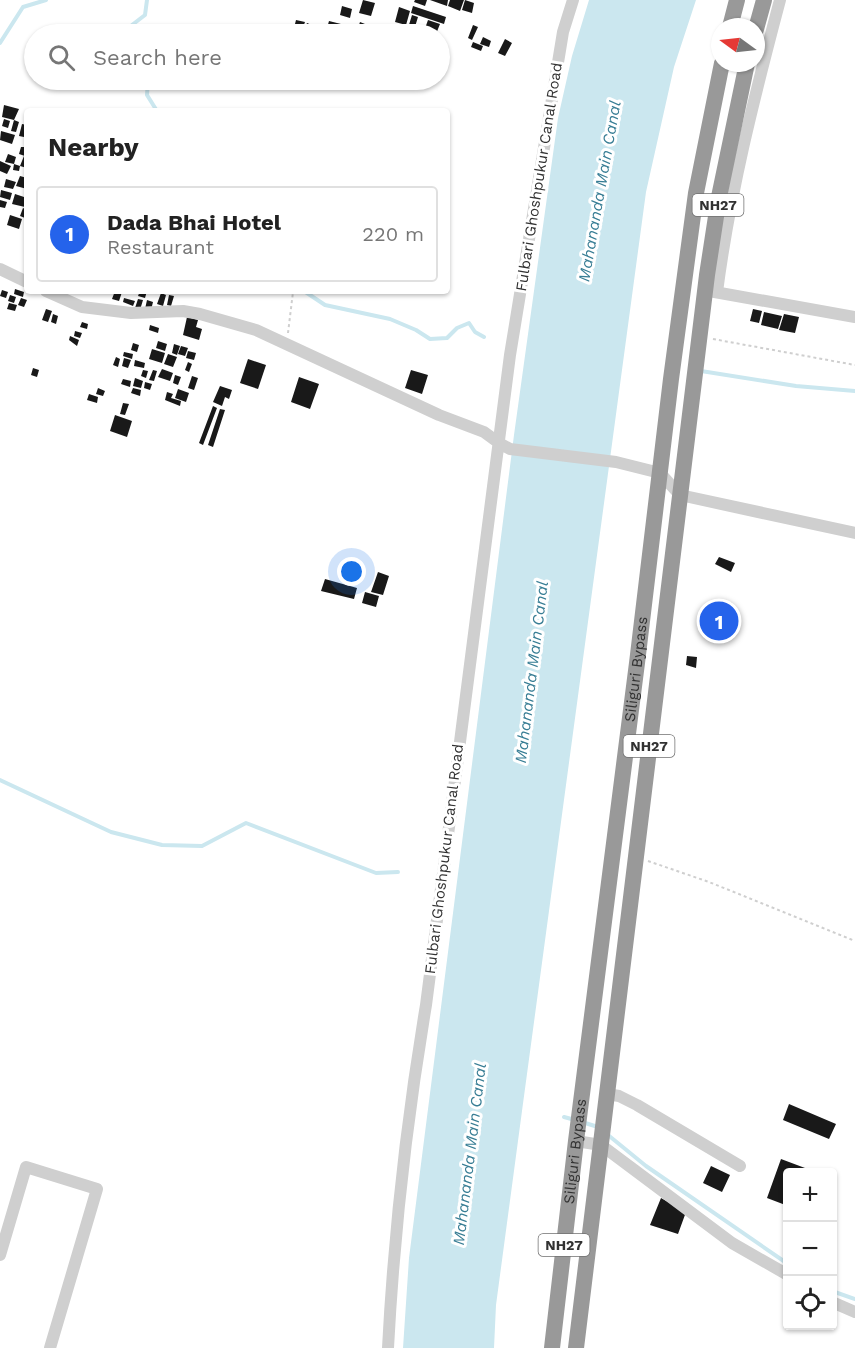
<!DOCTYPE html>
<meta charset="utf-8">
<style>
body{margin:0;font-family:"Work Sans",sans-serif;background:#f6f6f6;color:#222}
.controls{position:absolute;right:18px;bottom:18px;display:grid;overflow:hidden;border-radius:6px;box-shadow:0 2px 4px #0004}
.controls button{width:54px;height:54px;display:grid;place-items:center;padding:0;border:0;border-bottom:2px solid #e0e0e0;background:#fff;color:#222;font:30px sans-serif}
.compass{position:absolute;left:711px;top:18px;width:54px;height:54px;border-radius:50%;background:#fff;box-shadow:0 2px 4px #0004;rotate:285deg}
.you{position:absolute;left:352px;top:572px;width:21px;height:21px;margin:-15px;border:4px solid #fff;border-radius:50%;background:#1a73e8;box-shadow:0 0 0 9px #1a73e833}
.badge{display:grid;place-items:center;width:39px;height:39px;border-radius:50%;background:#2563eb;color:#fff;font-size:20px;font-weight:700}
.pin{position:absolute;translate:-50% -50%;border:3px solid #fff;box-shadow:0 2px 6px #0006}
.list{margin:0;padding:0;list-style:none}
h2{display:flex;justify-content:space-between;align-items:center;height:78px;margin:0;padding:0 24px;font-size:26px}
h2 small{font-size:20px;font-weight:400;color:#767676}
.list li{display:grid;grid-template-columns:39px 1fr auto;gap:18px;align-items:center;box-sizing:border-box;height:96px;margin:0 12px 12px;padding:0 12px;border:2px solid #e0e0e0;border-radius:6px}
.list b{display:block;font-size:22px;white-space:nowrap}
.list p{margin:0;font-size:20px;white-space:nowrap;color:#767676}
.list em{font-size:20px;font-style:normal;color:#767676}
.icon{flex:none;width:33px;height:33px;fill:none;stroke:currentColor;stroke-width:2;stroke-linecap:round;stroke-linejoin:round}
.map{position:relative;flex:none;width:855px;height:1348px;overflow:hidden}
.search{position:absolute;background:#fff;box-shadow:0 2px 4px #0004;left:24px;top:24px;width:426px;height:66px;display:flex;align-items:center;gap:15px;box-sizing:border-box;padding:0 21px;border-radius:33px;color:#767676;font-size:22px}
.panel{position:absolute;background:#fff;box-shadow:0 2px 4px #0004;left:24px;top:108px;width:426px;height:186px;border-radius:6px}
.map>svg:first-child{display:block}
.water{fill:#cbe7ef}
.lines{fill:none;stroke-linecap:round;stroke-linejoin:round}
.stream{stroke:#cbe7ef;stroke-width:4}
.building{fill:#191919}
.path{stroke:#cfcfcf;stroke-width:2;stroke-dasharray:3 3;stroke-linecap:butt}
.minor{stroke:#cfcfcf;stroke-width:12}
.highway{stroke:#999;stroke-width:16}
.labels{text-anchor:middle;stroke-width:6;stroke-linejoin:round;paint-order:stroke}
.shield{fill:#fff;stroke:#707070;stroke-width:1.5}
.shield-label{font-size:14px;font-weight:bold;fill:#323232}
.street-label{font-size:15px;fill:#323232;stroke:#fff}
.water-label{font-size:16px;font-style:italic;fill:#377d94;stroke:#fff}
</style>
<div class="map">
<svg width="855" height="1348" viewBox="0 0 855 1348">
<rect width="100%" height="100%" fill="#fff"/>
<!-- water -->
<path class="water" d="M 589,0 L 696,0 L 674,67 L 646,192 L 522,1111 L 496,1305 L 494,1348 L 403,1348 L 409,1258 L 514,435 L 558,118 L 572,56 Z"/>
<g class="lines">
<!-- stream -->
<path class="stream" d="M 125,34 L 132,25 L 145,15 L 147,0
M 0,43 L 23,7 L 46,0
M 148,80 L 147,95 L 157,111
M 304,291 L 325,305 L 390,319 L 416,330 L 430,339 L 447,338 L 457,328 L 469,323 L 475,332 L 484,337
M 701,371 L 796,386 L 855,391
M 0,780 L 111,832 L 162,845 L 202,846 L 246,823 L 376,873 L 398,872
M 564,1117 L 575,1120
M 582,1122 L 598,1127
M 608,1135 L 646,1166 L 788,1264
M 832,1291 L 855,1299"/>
</g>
<!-- building -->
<path class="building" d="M 363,0 L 375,3 L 371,16 L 359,13 Z
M 415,0 L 427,0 L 425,6 L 414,2 Z
M 430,0 L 448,0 L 447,6 Z
M 450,0 L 464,0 L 460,11 L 448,6 Z
M 465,0 L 474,3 L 472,13 L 462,10 Z
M 342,6 L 352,9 L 350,18 L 340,15 Z
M 413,6 L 446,17 L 444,24 L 411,13 Z
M 399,7 L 410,11 L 406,25 L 395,22 Z
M 412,15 L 418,17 L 414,30 L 408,28 Z
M 296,20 L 305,22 L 302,30 L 294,28 Z
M 428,20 L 440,24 L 436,34 L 423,34 Z
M 329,21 L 341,24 L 338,34 L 330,34 L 332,29 L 327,28 Z
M 360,22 L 375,28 L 373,34 L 358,28 Z
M 307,23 L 314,26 L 312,33 L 304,30 Z
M 344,24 L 353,27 L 351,34 L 340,34 Z
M 391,24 L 405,28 L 403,34 L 389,31 Z
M 317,25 L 324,27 L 322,34 L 314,34 Z
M 473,25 L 478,27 L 472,40 L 468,38 Z
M 356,29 L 367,33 L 367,34 L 354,34 Z
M 483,37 L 491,41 L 489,47 L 480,44 Z
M 505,39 L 512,43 L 505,56 L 498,53 Z
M 473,42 L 483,46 L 481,51 L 471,47 Z
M 343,80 L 357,80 L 355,87 L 342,83 Z
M 4,105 L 19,109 L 14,120 L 2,117 Z
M 4,119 L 10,121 L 8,128 L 2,126 Z
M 14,120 L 19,122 L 16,132 L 11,131 Z
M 22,124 L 27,125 L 24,137 L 19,136 Z
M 1,131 L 15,135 L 12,144 L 0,140 Z
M 27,140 L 25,156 L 19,154 L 21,147 L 24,147 Z
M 8,154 L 16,157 L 14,164 L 5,162 Z
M 24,156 L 27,157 L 27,168 L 20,166 L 19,171 L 13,170 L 14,164 L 20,166 Z
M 0,161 L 11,166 L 7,174 L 0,171 Z
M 20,176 L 27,178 L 27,189 L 16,186 Z
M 6,179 L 16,182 L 13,189 L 4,187 Z
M 1,190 L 12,193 L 10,200 L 0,197 Z
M 15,194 L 27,198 L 25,207 L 12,204 Z
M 0,200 L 7,202 L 5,208 L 0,207 Z
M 23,208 L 27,210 L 25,218 L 20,216 Z
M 10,215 L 22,219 L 19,229 L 7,225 Z
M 15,289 L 24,292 L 23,297 L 14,294 Z
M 2,290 L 8,292 L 6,298 L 0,296 Z
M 115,291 L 122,292 L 119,301 L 112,299 Z
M 140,291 L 147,291 L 145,298 L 138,296 Z
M 161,293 L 166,295 L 163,306 L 157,304 Z
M 10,295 L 16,297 L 14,303 L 8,301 Z
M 169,295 L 174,296 L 171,306 L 167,305 Z
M 21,298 L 27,300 L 24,307 L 18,305 Z
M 124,298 L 135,301 L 133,306 L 123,302 Z
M 138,299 L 143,300 L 140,310 L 135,308 Z
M 147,300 L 153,302 L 151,310 L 145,309 Z
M 9,303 L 17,305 L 15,311 L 7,309 Z
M 46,309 L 52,311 L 48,322 L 42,320 Z
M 753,309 L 762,311 L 759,323 L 750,321 Z
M 764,312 L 782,316 L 778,329 L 761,325 Z
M 53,314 L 58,316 L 56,324 L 51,322 Z
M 784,314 L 799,317 L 795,333 L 779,330 Z
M 187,317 L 198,320 L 196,327 L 202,329 L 199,340 L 183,335 Z
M 82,322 L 88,324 L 87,329 L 80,327 Z
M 150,325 L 159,328 L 158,333 L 149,330 Z
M 75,331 L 82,333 L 80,338 L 74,336 Z
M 70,336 L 79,340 L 77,346 L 69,340 Z
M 158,341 L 167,344 L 165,351 L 156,348 Z
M 133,343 L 139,345 L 137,352 L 131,350 Z
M 174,344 L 180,346 L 177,355 L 172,353 Z
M 181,346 L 188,348 L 185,356 L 178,354 Z
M 152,349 L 165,353 L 162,363 L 149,359 Z
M 188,351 L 196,353 L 194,360 L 186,358 Z
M 124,352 L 133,354 L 132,359 L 123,356 Z
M 168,354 L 177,357 L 173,367 L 164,364 Z
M 116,357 L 120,359 L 118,367 L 113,365 Z
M 124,358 L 131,360 L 128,368 L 122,366 Z
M 248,359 L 266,365 L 258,389 L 240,383 Z
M 135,360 L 145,363 L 144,368 L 134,366 Z
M 188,362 L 192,364 L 189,372 L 185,370 Z
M 33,368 L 39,370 L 37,377 L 31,375 Z
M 162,369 L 173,373 L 170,381 L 158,377 Z
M 143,370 L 148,371 L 146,378 L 141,376 Z
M 153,370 L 157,371 L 154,381 L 149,380 Z
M 411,370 L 428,375 L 422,394 L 405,388 Z
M 175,375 L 181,377 L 178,385 L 173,383 Z
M 192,376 L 198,378 L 194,390 L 188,388 Z
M 299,377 L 319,384 L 310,409 L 291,402 Z
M 135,378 L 143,381 L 141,388 L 133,386 Z
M 123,379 L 131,381 L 130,387 L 121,384 Z
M 145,382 L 152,384 L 150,390 L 144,388 Z
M 220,386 L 232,390 L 229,399 L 225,397 L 222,406 L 213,402 Z
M 98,388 L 105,391 L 103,396 L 96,394 Z
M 133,388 L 141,390 L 140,396 L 131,393 Z
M 178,389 L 189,393 L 186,402 L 175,398 Z
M 167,392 L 173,394 L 171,398 L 181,401 L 180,406 L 165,400 Z
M 89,394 L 98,397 L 97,403 L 87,400 Z
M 123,403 L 129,404 L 125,415 L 120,414 Z
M 213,406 L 217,408 L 203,445 L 199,443 Z
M 220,409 L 225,410 L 213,447 L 208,445 Z
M 115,415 L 132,421 L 127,437 L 110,431 Z
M 719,557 L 735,563 L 731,572 L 715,564 Z
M 378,572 L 389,576 L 383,595 L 371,592 Z
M 325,579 L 357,588 L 354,599 L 321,591 Z
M 365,592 L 379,596 L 376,607 L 362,603 Z
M 717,599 L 732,603 L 722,643 L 707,639 Z
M 687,656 L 697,657 L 696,668 L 686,665 Z
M 789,1104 L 836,1124 L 829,1139 L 783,1120 Z
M 781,1159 L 805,1168 L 803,1172 L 788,1172 L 788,1206 L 767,1198 Z
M 711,1166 L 730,1175 L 722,1192 L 703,1183 Z
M 661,1198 L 686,1212 L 678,1234 L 650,1225 Z"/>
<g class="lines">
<!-- path -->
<path class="path" d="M 288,333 L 293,292
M 713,339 L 855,365
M 648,861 L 709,882 L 855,941"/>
<!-- minor -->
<path class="minor" d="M 0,269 L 27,282
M 46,291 L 82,307 L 131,313 L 183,311 L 200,314 L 256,330 L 439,415 L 484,432 L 499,443 L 510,449 L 616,462 L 660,473 L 680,495 L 855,533
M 709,291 L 855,317
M 717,292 C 730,192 754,98 780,0
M 607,1094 L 619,1096 L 637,1105 L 740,1166
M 576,1141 L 601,1145 L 732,1243 L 788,1275
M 0,1255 L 26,1167 L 97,1189 L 50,1348
M 832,1302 L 855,1312
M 388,1348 C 394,1233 407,1118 426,1005 L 510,355 L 563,32 L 573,0"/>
<!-- highway -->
<g class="highway">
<path d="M 730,27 L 737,0"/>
<path d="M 756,29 L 764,0"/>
<path id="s1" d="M 552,1348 L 576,1141 L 637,663 L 671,379 L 696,193 L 722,63"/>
<path d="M 576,1348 L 707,275 L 719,197 L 747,63"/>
</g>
</g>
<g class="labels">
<!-- shield labels -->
<g class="shield">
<rect x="692.5" y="194" width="51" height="22" rx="4.5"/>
<rect x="623.5" y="735" width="51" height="22" rx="4.5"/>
<rect x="538.5" y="1234" width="51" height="22" rx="4.5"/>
</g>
<g class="shield-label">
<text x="718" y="210">NH27</text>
<text x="649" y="751">NH27</text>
<text x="564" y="1250">NH27</text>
</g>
<!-- street labels -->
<g class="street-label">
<text transform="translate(539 177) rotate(-81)" y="5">Fulbari Ghoshpukur Canal Road</text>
<text dy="5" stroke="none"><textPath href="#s1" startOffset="684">Siliguri Bypass</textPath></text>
<text transform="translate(444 859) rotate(-83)" y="5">Fulbari Ghoshpukur Canal Road</text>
<text dy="5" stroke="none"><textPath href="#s1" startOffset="198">Siliguri Bypass</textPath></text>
</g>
<!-- water labels -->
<g class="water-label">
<text transform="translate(599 191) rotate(-80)" y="6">Mahananda Main Canal</text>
<text transform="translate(531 672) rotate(-83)" y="6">Mahananda Main Canal</text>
<text transform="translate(469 1154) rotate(-83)" y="6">Mahananda Main Canal</text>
</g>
</g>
</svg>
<div class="controls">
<button>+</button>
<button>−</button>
<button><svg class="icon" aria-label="locate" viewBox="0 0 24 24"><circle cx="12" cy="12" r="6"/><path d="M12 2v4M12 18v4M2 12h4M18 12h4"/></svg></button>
</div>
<svg class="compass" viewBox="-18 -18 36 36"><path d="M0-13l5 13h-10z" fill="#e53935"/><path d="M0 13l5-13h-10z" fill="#767676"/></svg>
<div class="you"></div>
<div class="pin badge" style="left:719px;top:621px">1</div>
<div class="search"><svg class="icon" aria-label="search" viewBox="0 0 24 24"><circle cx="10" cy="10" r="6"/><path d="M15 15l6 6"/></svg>Search here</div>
<section class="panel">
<h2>Nearby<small></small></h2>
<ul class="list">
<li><span class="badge">1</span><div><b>Dada Bhai Hotel</b><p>Restaurant</p></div><em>220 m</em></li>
</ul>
</section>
</div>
